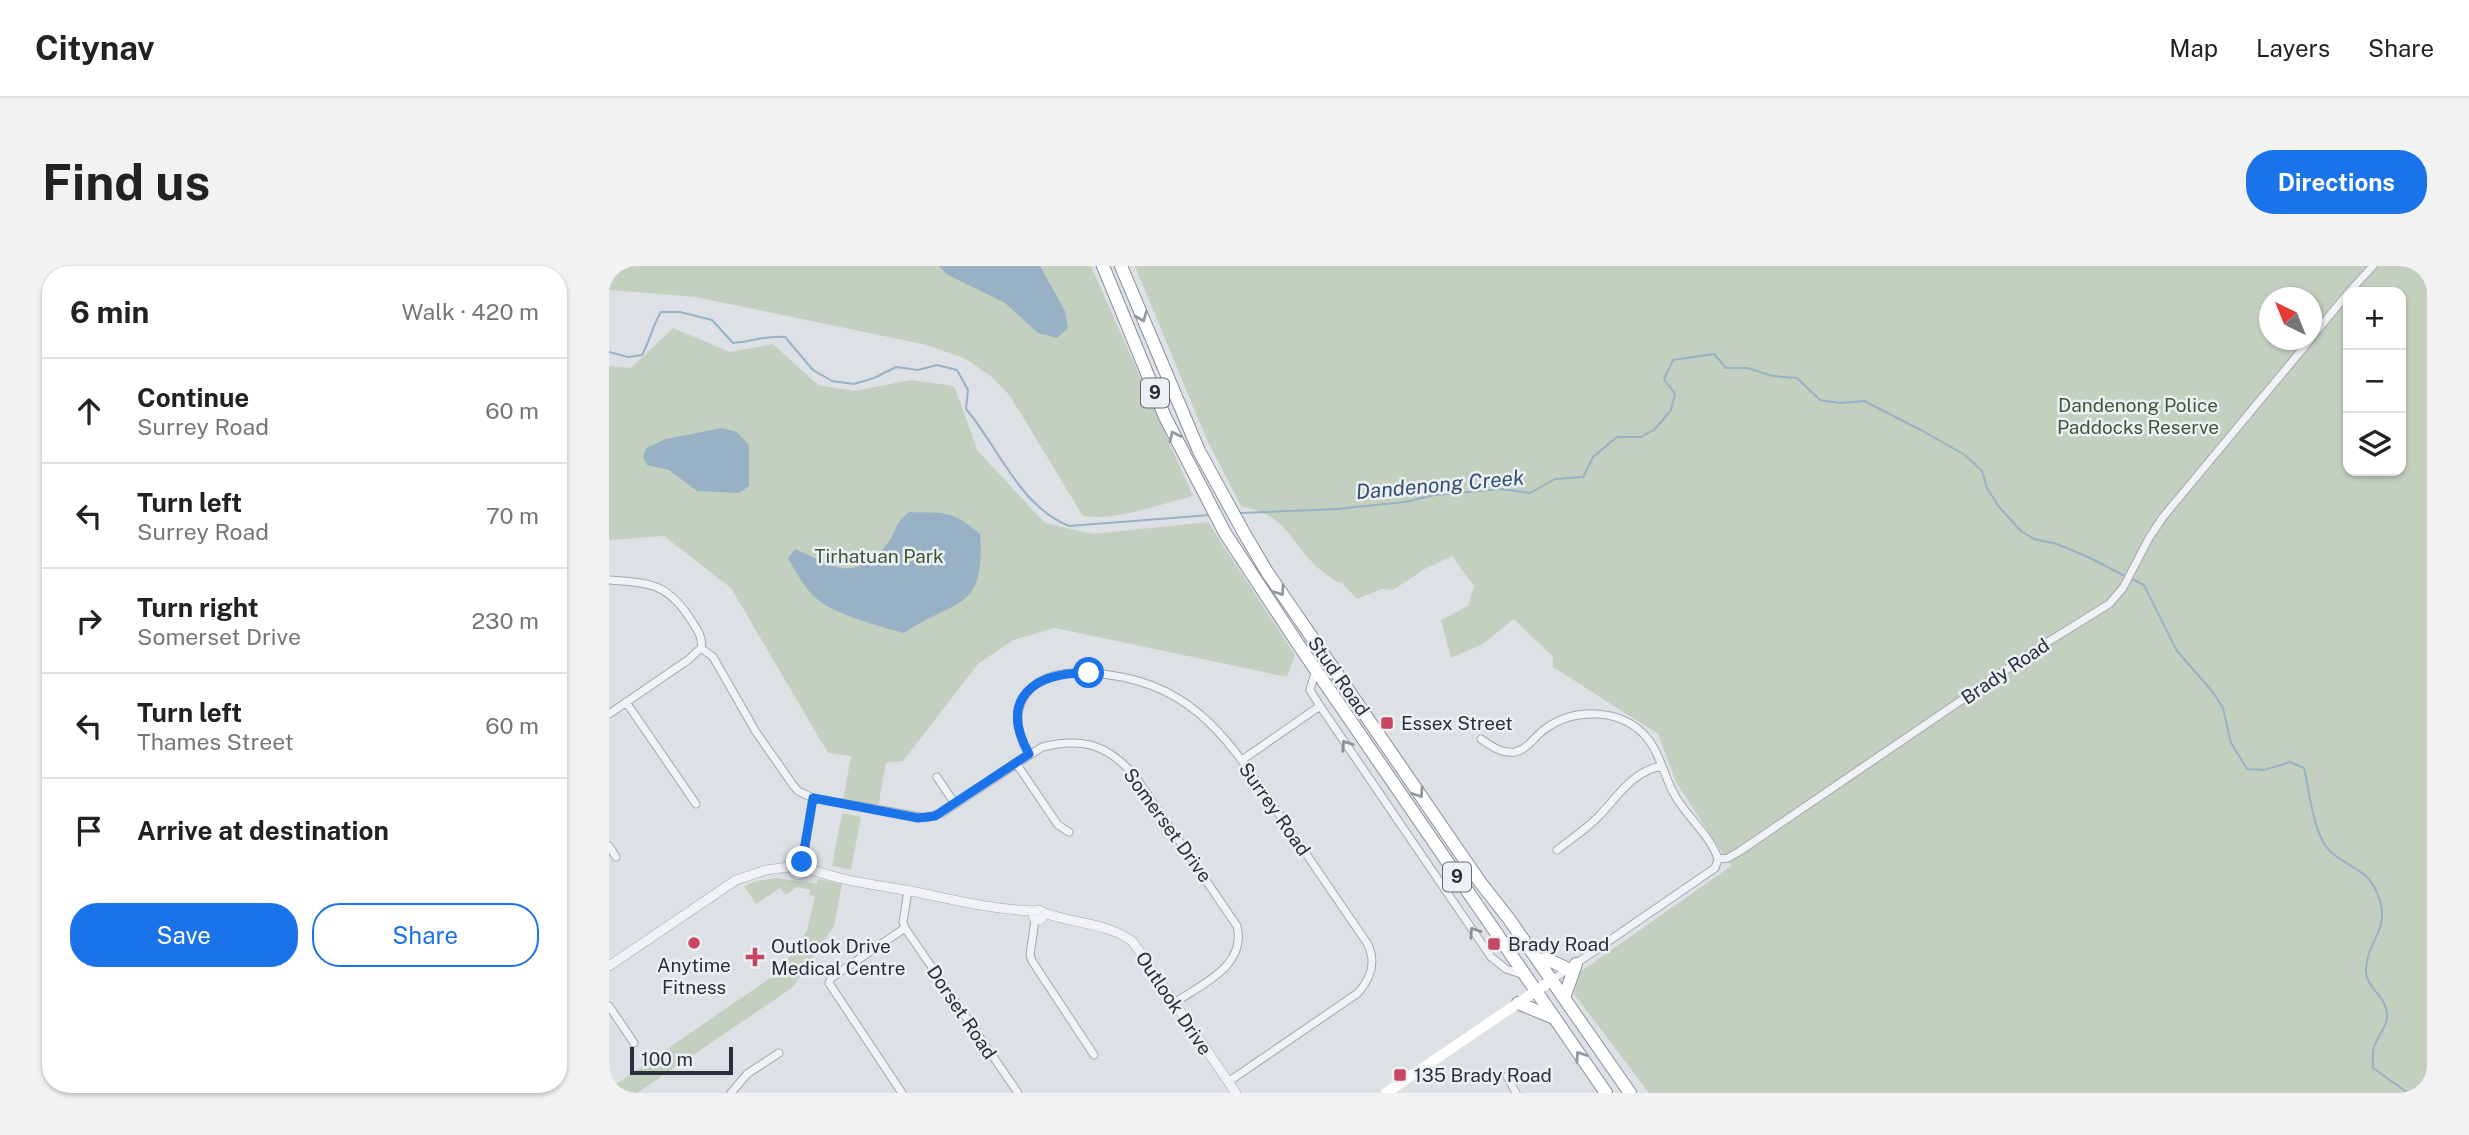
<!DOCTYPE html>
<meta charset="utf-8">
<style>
body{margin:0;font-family:"Public Sans",sans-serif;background:#f2f2f2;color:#222}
.controls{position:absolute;right:21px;top:21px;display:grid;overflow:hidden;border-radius:14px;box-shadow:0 2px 5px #0004}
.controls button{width:63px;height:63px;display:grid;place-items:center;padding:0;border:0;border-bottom:2px solid #e0e0e0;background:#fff;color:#222;font:35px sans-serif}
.compass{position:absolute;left:1650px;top:21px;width:63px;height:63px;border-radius:50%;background:#fff;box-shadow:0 2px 5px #0004;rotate:317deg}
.scale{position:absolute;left:21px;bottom:18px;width:103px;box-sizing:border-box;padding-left:7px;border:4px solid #27303c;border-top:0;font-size:19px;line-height:24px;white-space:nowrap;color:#27303c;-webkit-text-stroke:5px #ecf0f4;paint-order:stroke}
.stop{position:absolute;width:21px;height:21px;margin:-16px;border:5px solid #1a73e8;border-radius:50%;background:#fff}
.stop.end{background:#1a73e8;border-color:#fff;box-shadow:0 2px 7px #0008}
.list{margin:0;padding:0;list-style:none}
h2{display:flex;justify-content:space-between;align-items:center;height:91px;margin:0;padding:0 28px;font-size:30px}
h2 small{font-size:23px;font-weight:400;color:#767676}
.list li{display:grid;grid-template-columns:46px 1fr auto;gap:21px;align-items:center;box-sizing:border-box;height:105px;padding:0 28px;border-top:2px solid #e0e0e0}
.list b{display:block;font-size:26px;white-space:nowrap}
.list p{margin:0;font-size:23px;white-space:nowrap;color:#767676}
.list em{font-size:23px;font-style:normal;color:#767676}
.actions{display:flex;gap:14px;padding:21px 28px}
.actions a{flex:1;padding:16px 0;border:2px solid #1a73e8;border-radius:28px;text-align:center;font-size:24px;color:#1a73e8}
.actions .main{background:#1a73e8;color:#fff}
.icon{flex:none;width:38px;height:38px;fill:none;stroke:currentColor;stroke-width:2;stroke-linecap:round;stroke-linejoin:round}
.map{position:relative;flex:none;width:1818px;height:827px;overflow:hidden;border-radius:28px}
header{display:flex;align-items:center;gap:42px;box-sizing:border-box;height:98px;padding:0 35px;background:#fff;border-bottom:2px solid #e0e0e0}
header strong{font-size:33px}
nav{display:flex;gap:38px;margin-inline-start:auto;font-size:24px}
.intro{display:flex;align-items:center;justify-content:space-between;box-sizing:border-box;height:168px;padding:0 42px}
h1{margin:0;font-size:49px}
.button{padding:18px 32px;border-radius:28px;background:#1a73e8;color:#fff;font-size:24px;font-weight:700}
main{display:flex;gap:42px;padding:0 42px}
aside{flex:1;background:#fff;border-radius:28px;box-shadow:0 2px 5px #0004}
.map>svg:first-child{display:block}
.green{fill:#c4d0bf;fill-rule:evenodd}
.water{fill:#99b1c5}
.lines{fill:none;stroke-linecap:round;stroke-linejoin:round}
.stream{stroke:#99b1c5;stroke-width:2}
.minor-casing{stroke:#a3a8b0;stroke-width:9}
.tertiary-casing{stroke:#a3a8b0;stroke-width:10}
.trunk-casing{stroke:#85909c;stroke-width:14}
.minor{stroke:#f0f2f5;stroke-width:7}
.tertiary{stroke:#f0f2f5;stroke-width:9}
.secondary{stroke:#fff;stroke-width:10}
.trunk{stroke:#fff;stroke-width:12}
.oneway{stroke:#93989e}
.oneway2{stroke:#8c9198}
.route{stroke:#1a73e8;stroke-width:9}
.poi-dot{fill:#c84661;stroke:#ecf0f4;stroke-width:2.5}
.labels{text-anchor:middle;stroke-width:5;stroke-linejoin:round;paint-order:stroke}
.shield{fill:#ecf0f4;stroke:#626a73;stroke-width:2}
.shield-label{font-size:18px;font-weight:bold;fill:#27303c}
.park-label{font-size:19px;fill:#3e5735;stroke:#ecf0f4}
.street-label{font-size:19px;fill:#27303c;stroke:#ecf0f4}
.poi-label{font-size:19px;fill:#27303c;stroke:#ecf0f4;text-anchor:start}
.water-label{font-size:21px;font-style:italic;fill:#33516e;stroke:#ecf0f4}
</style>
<header>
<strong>Citynav</strong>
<nav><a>Map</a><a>Layers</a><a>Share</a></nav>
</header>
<div class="intro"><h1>Find us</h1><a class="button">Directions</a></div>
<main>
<aside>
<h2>6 min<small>Walk · 420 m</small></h2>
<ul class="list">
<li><svg class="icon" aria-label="ahead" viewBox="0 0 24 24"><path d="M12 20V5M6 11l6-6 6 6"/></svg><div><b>Continue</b><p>Surrey Road</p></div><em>60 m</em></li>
<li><svg class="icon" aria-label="left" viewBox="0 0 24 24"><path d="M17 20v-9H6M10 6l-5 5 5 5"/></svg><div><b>Turn left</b><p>Surrey Road</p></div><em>70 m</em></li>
<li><svg class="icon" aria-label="right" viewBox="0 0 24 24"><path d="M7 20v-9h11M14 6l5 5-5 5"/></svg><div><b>Turn right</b><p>Somerset Drive</p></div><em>230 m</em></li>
<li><svg class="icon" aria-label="left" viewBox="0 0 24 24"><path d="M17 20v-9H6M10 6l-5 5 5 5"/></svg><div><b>Turn left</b><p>Thames Street</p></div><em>60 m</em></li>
<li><svg class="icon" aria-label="arrive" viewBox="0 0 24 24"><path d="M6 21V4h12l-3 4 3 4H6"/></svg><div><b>Arrive at destination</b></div></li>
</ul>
<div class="actions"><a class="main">Save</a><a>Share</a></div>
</aside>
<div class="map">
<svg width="1818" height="827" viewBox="0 0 1818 827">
<rect width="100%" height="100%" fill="#dde1e6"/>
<!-- green -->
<path class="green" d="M 0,0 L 482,0 L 584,230 C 550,238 510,255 474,250 L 401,130 L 383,111 L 357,93 L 318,79 L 86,31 L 0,24 Z
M 526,0 L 1818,0 L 1818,827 L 1040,827 L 965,728 L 971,706 L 1122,600 L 1068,518 L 1049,468 L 944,401 L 944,391 L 905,353 L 874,378 L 842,392 L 832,354 L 859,340 L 865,320 L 843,290 L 816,303 L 784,324 L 772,323 L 748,333 L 733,317 L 728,316 C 720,310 710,304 703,296 C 675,265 676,250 632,240 L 598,174 ZM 1739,26 L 1792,26 L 1792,205 L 1739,205 ZM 1660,32 L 1702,32 L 1702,74 L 1660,74 Z
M 64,62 L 121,86 L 164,78 L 209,119 L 245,125 L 302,114 L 345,120 L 369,185 L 436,257 L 484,268 L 599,256 L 686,389 L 678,411 L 446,362 L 404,374 L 369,398 L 294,495 L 277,497 L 269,541 L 234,535 L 242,490 L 219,487 L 122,322 L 55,270 L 0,274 L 0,100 L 22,102 Z
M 233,547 L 252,551 L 242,604 L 223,600 Z
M 168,612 L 208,618 L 209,613 L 233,618 L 225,660 L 183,722 L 28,827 L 0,827 L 0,823 L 170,706 L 198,665 L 206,630 L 200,629 L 201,624 L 188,621 L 177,629 L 171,622 L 147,638 L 135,620 L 147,615 Z"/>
<!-- water -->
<path class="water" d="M 330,0 L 431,0 L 456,45 L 459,62 L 448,72 L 429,67 L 396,37 L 337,8 Z
M 113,162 L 128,166 L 140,179 L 140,220 L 130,227 L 88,225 L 60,204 L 38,199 L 34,191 L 37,182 L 57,173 Z
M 300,246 C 336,247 343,244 371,268 C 376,346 349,331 295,367 C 272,361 224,348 208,333 C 195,322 187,306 179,292 L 186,283 C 199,288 220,300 232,302 C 253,305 272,289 282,272 C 290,258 286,258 300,246 Z"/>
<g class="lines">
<!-- stream -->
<path class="stream" d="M 0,86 L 19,91 L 33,89 C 41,75 43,60 52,46 L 71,46 L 103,54 L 124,77 C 142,76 157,69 176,71 L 204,104 L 223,115 L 245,118 L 265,112 L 287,101 L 309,104 L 328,99 L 348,104 L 359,124 L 357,143 C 389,180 410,240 460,260 L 601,249
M 631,247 L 728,243 L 796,236 L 826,229 L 892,223 L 921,227 L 946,213 L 974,211 L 984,191 L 1008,171 L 1032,171 L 1046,163 L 1062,144 L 1066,128 L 1055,113 L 1064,94 L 1105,88 L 1117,102 L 1138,102 L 1164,110 L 1188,112 L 1211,134 L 1231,137 L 1255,135 L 1310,163 L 1356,189 L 1373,205 L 1378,222 L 1390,241 L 1412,265 L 1425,273 L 1448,278 L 1479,291 L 1518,311
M 1523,313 L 1535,319 L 1568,385 L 1603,425 L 1614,442 L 1622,477 L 1638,503 L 1655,504 L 1681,496 L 1695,502 C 1700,524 1705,573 1723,587 C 1742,603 1759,603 1769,629 C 1783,664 1757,674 1757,705 C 1757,723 1780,731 1778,752 C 1777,762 1768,771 1765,781 C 1763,787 1764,795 1764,802 L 1799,827"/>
<!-- minor casing -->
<g class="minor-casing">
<path id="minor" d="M 1740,26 L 1764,0
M 1702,72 L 1739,27
M 0,314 C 44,317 60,318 84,357 C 89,365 94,372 92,382 L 104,391 L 147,466 L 184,519 L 189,525 L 204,532 L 317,552 L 333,547 L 433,481 C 475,471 501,479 528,513 L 628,660 C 638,700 593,718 565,737
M 707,403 L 701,424 L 711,440 L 882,691 L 897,703 L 915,709
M 17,436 L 87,538
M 0,448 L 79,394 L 92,382
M 872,473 C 882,480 893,488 906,486 C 919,483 925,471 936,463 C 966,441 1014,442 1039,473 C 1051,488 1055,509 1064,526 C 1076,550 1101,568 1109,593
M 420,488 C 409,468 403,448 417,428 C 431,408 457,406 480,407 C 586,413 620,475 674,554 C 702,595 730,636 758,677 C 768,696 762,712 749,727 L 619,816
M 633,494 L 711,440
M 407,497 L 449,559 L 460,566
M 328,511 L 346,538
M 0,580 L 7,591
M 948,584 C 962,573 976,564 988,552 C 1009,531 1021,507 1052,500
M 1109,593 L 1119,592 L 1131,585 L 1429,382 L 1500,338 L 1514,322 L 1540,272 L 1554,251 L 1701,74
M 193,600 L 204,532
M 299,625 L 294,656 L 296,662 L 409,827
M 426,654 L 421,689 L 423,695 L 485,789
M 943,714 L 1106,602 L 1109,593
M 0,740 L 25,777
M 898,810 L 907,827
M 122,827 L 138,808 L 170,787
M 293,827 L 220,717 L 222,712 L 296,662"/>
</g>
<!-- tertiary casing -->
<g class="tertiary-casing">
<path id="tertiary" d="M185 604a5 5 0 1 1 10 0a5 5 0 1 1-10 0Z
M 195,601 C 230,615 270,619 307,626 C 346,634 386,644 426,645
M424 649a5 5 0 1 1 10 0a5 5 0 1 1-10 0Z
M 433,646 C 463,658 498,656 524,676 L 627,827
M 0,700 L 127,614 L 157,604 L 188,600"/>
</g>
<!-- trunk casing -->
<g class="trunk-casing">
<path id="trunk" d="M 494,0 L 556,151 L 616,267 L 689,378 L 997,827
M 512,0 L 590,185 L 635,267 L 658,306 L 871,616 L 900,653 L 1021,827
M 929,694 L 938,693 L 959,703
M 955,732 L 967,698
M 909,737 L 945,752"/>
</g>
<!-- minor -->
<use href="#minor" class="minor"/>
<!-- tertiary -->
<use href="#tertiary" class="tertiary"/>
<!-- secondary -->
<path class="secondary" d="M 777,827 L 943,714"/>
<!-- trunk -->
<use href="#trunk" class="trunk"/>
</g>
<!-- one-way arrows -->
<defs><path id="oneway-chevron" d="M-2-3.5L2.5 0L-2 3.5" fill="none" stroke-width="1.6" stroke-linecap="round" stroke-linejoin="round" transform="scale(1.75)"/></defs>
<g class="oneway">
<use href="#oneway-chevron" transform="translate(533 51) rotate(68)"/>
<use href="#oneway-chevron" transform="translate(565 170) rotate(-115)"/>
<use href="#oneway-chevron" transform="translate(671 325) rotate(56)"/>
<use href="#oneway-chevron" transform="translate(810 527) rotate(56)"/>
<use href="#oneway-chevron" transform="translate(971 790) rotate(-124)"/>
</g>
<g class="oneway2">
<use href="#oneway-chevron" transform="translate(737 479) rotate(-124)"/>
<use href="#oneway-chevron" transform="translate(865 666) rotate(-124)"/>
</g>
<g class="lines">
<!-- route -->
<path class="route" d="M 193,596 L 204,532 L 309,552 L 326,550 L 420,488 C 389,432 425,406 480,407"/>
</g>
<!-- markers -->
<g class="poi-dot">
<rect x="771" y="450" width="14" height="14" rx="3.5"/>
<circle cx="85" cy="677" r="7"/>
<rect x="878" y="671" width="14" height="14" rx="3.5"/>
<path d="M142.5 680.5h7v7h7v7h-7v7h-7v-7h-7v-7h7z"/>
<rect x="784" y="802" width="14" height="14" rx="3.5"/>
</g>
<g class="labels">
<!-- shield labels -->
<g class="shield">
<rect x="532" y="112.5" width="28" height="29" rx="5"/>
<rect x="834" y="596.5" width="28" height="29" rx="5"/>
</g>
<g class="shield-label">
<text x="546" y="133">9</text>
<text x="848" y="617">9</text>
</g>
<!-- park labels -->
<g class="park-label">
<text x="1529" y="146">Dandenong Police<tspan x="1529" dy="22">Paddocks Reserve</tspan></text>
<text x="270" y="297">Tirhatuan Park</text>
</g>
<!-- street labels -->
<g class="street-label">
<text transform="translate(1396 405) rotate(-34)" y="7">Brady Road</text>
<text transform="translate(730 410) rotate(55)" y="7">Stud Road</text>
<text transform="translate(666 543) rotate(55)" y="7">Surrey Road</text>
<text transform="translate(559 559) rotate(54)" y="7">Somerset Drive</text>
<text transform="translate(565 737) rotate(56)" y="7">Outlook Drive</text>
<text transform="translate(353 746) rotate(56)" y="7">Dorset Road</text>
</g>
<!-- poi labels -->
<g class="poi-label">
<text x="792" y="464">Essex Street</text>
<text x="899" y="685">Brady Road</text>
<text x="162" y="687">Outlook Drive<tspan x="162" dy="22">Medical Centre</tspan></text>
<text x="85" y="706" text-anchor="middle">Anytime<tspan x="85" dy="22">Fitness</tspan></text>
<text x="805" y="816">135 Brady Road</text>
</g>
<!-- water labels -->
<g class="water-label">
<text transform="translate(831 219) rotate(-5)" y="7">Dandenong Creek</text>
</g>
</g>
</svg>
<div class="controls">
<button>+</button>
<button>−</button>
<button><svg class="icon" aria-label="layers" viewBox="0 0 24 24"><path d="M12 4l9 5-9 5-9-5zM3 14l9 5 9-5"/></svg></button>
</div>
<svg class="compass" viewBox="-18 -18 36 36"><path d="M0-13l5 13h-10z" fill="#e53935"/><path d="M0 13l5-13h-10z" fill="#767676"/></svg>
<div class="scale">100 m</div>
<div class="stop" style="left:480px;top:407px"></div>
<div class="stop end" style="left:193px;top:596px"></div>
</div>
</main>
